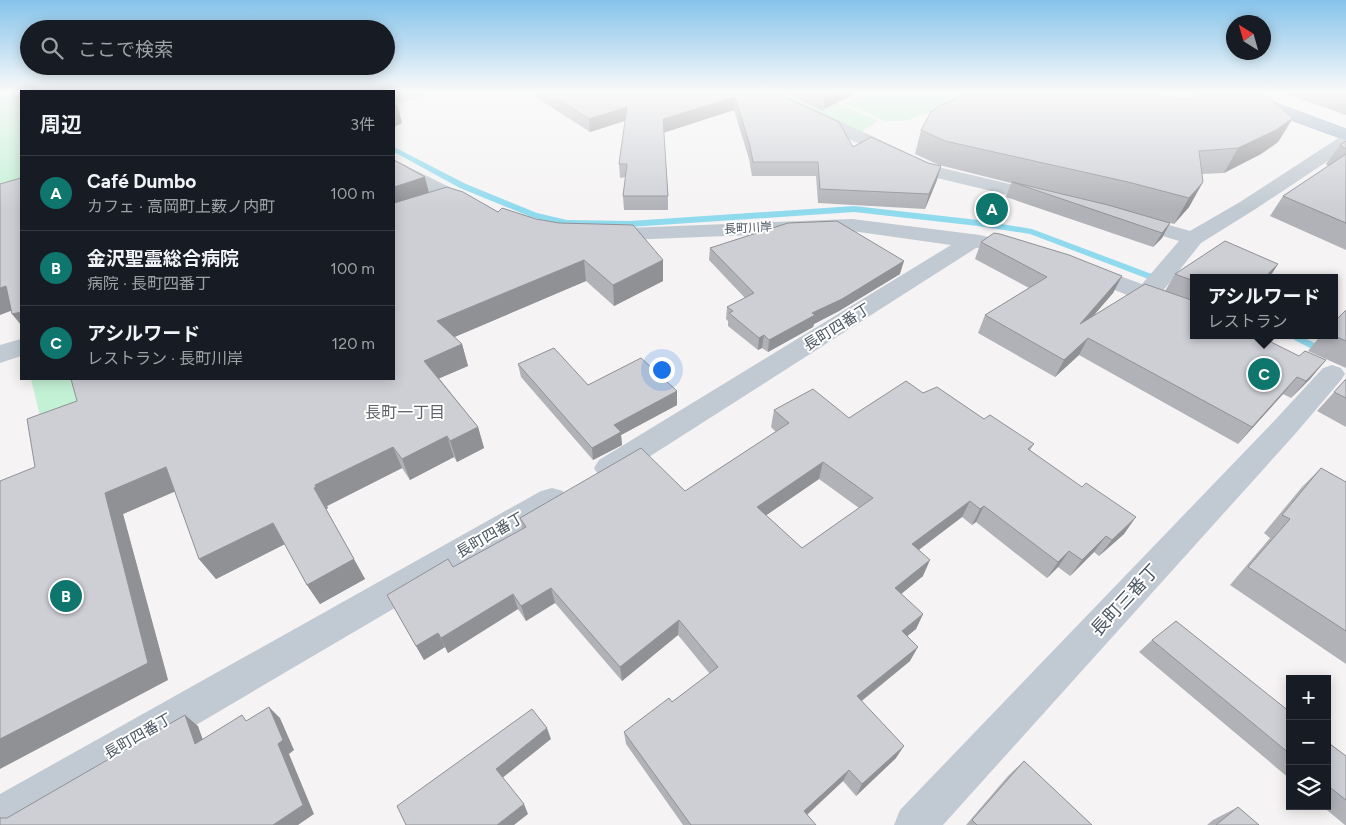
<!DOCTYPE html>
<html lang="ja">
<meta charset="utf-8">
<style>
body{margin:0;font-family:Figtree,"Noto Sans JP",sans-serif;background:#242831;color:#f1f3f6}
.controls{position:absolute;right:15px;bottom:15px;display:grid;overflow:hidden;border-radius:0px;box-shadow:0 2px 12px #0003}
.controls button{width:45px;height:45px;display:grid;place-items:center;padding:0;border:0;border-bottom:1px solid #363941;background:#171b24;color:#f1f3f6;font:25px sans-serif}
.compass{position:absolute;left:1226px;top:15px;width:45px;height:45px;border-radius:50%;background:#171b24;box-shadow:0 2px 12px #0003;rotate:323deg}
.you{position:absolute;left:661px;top:369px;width:18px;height:18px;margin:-12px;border:4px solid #fff;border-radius:50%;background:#1a73e8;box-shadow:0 0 0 8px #1a73e833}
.badge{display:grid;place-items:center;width:32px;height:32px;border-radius:50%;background:#0f766e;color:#fff;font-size:16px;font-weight:700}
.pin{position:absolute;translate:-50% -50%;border:2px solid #fff;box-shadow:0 1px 5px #0006}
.popup{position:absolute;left:1190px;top:274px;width:148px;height:65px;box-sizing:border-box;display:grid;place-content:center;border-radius:0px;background:#171b24;filter:drop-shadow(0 1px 4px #0005);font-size:16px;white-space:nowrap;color:#9ea1a6}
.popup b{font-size:19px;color:#f1f3f6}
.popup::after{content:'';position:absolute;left:50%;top:100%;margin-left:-10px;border:10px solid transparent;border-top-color:#171b24}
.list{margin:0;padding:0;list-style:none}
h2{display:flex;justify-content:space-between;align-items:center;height:65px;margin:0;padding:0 20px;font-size:21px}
h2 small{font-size:16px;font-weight:400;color:#9ea1a6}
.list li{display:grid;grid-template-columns:32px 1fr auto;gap:15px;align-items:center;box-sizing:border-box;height:75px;padding:0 20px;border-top:1px solid #363941}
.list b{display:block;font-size:19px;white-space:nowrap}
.list p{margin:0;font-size:16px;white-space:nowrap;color:#9ea1a6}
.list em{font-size:16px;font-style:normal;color:#9ea1a6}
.icon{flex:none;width:28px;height:28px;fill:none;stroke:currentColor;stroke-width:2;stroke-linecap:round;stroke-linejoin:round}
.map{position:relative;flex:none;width:1346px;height:825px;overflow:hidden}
.search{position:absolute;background:#171b24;box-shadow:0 2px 12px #0003;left:20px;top:20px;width:375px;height:55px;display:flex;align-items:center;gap:12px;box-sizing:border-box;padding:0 18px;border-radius:28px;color:#9ea1a6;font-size:19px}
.panel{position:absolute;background:#171b24;box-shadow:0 2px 12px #0003;left:20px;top:90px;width:375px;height:290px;border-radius:0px}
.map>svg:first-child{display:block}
.green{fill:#c3f1d5}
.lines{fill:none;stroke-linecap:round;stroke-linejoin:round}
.stream{fill:#90daee;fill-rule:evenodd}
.trunk-casing{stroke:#7690ad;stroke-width:1}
.minor{fill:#c1cad2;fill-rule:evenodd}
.trunk{fill:#9fb4c9;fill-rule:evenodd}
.wall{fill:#b0b2b7;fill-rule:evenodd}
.shaded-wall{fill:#909195}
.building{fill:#cdcfd5;stroke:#909195;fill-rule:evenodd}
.labels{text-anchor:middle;stroke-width:4;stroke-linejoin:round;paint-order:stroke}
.far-street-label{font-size:12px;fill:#4a5661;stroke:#fff}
.street-label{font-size:15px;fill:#4a5661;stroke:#fff}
.neighbourhood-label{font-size:16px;fill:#5f6368;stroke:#fff}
.near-street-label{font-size:18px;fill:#4a5661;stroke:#fff}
</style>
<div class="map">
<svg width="1346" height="825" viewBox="0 0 1346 825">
<rect width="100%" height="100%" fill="#f5f3f3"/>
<!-- green -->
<path class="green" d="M 0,93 L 21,93 L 21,179 L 0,184 Z
M 798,93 L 815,93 L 878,121 L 859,133 L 782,99 Z
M 865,93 L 985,93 L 905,121 L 885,121 L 844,103 Z
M 31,379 L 84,379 L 98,423 L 46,441 Z"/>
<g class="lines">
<!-- stream -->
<path class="stream" d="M 394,147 L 466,184 L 537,213 L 567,220 L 630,221 L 854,206 L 978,220 L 1032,229 L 1165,279 L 1167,281 L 1165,283 L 1159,283 L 1030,234 L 978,226 L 854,212 L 630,227 L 567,226 L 531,217 L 460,188 L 394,152 Z
M 1285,335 L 1299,335 L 1346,359 L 1346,367 Z"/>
<!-- trunk casing -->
<g class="trunk-casing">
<path id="trunk" d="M 1225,93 L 1249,93 L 1346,129 L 1346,140 L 1227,97 Z"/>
</g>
<!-- minor -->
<path class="minor" d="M 425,93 L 423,97 L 394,104 L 394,94 Z
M 758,93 L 780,93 L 938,167 L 1052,194 L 1055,198 L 1052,202 L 1045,204 L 925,175 L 760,97 Z
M 1346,136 L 1346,149 L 1254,210 L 1201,243 L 1162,292 L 1194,304 L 1194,321 L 1076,275 L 1073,270 L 1076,265 L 1084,263 L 1142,284 L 1179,241 L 1123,224 L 1120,220 L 1123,216 L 1130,214 L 1190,231 L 1240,202 L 1340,137 Z
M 394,161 L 401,163 C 412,169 478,200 481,205 L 478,209 C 456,215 414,186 394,175 Z
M 852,219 L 980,235 L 988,237 L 991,242 L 988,247 L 976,248 L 619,476 L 609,479 L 599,476 L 594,468 L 599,460 L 951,245 L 852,231 L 602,241 L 594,240 L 591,235 L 594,230 L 602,229 Z
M 21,339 L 21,356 L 0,363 L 0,345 Z
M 1332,365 L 1341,368 L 1345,374 L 1341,380 L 1296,433 L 943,825 L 894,825 L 900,810 L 1276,419 L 1323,368 Z
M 552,488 L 563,491 L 567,500 L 563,509 L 26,825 L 0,825 L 0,794 L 541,491 Z"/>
<!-- trunk -->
<use href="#trunk" class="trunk"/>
</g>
<!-- wall -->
<path class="wall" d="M 533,93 L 776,93 L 853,147 L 937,180 L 925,209 L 818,203 L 816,176 L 752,176 L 749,159 L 734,110 L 664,132 L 668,196 L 668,210 L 624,210 L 623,196 L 626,177 L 620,178 L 619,164 L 625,121 L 590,132 L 534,96 Z
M 785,93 L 852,93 L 851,96 L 824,109 L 823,111 Z
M 1283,93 L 1346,93 L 1346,115 Z
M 1149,95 L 1293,118 L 1278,142 L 1261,154 L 1224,173 L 1202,174 L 1203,182 L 1189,207 L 1174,224 L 1112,206 L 1170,223 L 1162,238 L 1153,247 L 1006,197 L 1011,183 L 939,165 L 915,154 L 921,130 Z
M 1346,141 L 1346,250 L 1270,216 L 1283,196 L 1328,166 L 1326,164 L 1340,145 Z
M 429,192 L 663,260 L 663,281 L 614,306 L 586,281 L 454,337 L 462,344 L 468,366 L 439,378 L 478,427 L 484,448 L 457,462 L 454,457 L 410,480 L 402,468 L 327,506 L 328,508 L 326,509 L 365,579 L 320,604 L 307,585 L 285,544 L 216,579 L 199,559 L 175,491 L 123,514 L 168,680 L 35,467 L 77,401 Z
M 981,242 L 1122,276 L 1113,293 L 1093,316 L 1165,291 L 1175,274 L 1278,264 L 1269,278 L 1194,278 L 1194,335 L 1311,378 L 1291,398 L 1283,394 L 1238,444 L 1079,355 L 1055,377 L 978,333 L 985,315 L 1029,288 L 975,259 Z
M 710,248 L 900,274 L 839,311 L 814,324 L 813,327 L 768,352 L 762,348 L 758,350 L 728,326 L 728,321 L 726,319 L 727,307 L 745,298 L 709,260 Z
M 1346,310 L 1346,368 L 1308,351 L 1321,335 L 1334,335 Z
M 518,364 L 588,385 L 677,405 L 621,435 L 622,445 L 593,460 L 521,377 Z
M 1346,379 L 1346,427 L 1317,411 Z
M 923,393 L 984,419 L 1034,444 L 1030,450 L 1124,534 L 1099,556 L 1094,552 L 1070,576 L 1058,567 L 1047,578 L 976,522 L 972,525 L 962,517 L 919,550 L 923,576 L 901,594 L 923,614 L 916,629 L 907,636 L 910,661 L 862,701 L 896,758 L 856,796 L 843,781 L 807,815 L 816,825 L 683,825 L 626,744 L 624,732 L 672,702 L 710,674 L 678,635 L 622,681 L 555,603 L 526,621 L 518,609 L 448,653 L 445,647 L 424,660 L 387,595 L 453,567 L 522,529 L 520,518 L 685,491 L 776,432 L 771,427 L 774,410 L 849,418 ZM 819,479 L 859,508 L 802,548 L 766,515 Z
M 1321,468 L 1346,482 L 1346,664 L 1230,585 L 1270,538 L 1264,533 L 1302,487 Z
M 1152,640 L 1290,712 L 1290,779 L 1139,652 Z
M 1327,741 L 1346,756 L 1346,825 L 1345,825 L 1322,806 L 1327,806 Z
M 1024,761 L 1092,825 L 966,825 L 1008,776 Z
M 1238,807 L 1259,825 L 1207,825 L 1213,820 Z"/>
<!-- shaded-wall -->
<path class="shaded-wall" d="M 831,93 L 852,93 L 851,96 L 824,109 L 825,98 L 824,96 Z
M 735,97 L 734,110 L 663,133 L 663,119 Z
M 397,104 L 402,123 L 394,127 L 394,106 Z
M 627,107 L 627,120 L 590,132 L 589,119 Z
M 1293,118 L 1278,142 L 1261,154 L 1224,173 L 1238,148 Z
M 941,166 L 937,180 L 925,209 L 929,194 Z
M 425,177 L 430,197 L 394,209 L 394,187 Z
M 1203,182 L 1189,207 L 1174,224 L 1189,198 Z
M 1170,223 L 1162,238 L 1153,247 L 1162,233 Z
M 584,260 L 586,281 L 443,342 L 437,321 Z
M 663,260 L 663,281 L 614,306 L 613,285 Z
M 904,261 L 900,274 L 839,311 L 814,324 L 813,327 L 768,352 L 769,340 L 812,313 Z
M 1278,264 L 1269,278 L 1264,278 Z
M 1122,276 L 1113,293 L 1071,342 L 1080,324 Z
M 6,286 L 21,307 L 0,315 L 0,288 Z
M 21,312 L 21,325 L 12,314 Z
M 764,335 L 762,348 L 758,350 L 759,338 Z
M 1088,338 L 1079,355 L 1055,377 L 1064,360 Z
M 462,344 L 468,366 L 431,382 L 424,361 Z
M 1326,360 L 1311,378 L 1291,398 L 1306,381 Z
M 1297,377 L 1283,394 L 1238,444 L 1252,427 Z
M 677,391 L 677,405 L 621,435 L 622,445 L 593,460 L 592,448 L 614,425 Z
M 478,427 L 484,448 L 457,462 L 450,441 Z
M 447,436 L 454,457 L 410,480 L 402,459 Z
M 393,447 L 402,468 L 327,506 L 315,485 Z
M 823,462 L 819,479 L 755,523 L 757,507 Z
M 166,467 L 183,488 L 123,514 L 168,680 L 0,769 L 0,739 L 105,493 Z
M 316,487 L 328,508 L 326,509 L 365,579 L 320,604 L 307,585 L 314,488 Z
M 970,501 L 962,517 L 905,560 L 912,544 Z
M 984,506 L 976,522 L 972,525 L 980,509 Z
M 1136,517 L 1124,534 L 1099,556 L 1112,540 Z
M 273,523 L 287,543 L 216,579 L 199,559 Z
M 1106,536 L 1094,552 L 1070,576 L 1082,560 Z
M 1069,551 L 1058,567 L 1047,578 L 1058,562 Z
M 930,560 L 923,576 L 889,604 L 895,588 Z
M 551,588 L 555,603 L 526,621 L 521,606 Z
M 513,594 L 518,609 L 448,653 L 441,638 Z
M 923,614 L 916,629 L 895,646 L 902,631 Z
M 679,620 L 678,635 L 622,681 L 620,667 Z
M 438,633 L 445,647 L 424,660 L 416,646 Z
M 918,647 L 910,661 L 851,709 L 857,696 Z
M 269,707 L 280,718 L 294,750 L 289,754 L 314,814 L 298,825 L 273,825 L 278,744 Z
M 185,715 L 198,726 L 208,754 L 195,744 Z
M 547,728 L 551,739 L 501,779 L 496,769 Z
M 904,746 L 896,758 L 856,796 L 862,784 Z
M 849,770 L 843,781 L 799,822 L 804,811 Z
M 524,804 L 528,814 L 514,825 L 497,825 Z"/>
<!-- building -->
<path class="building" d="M 548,93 L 776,93 L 839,122 L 853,147 L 871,137 L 928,163 L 941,166 L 929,194 L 820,189 L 818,162 L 753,162 L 750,146 L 735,97 L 663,119 L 668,196 L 623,196 L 627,164 L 619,164 L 627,107 L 589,119 Z
M 814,93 L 831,93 L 824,96 L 825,98 Z
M 975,93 L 1143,93 L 1149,95 L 1187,99 L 1201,93 L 1263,93 L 1293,118 L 1276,130 L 1238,148 L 1199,151 L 1203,182 L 1189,198 L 1128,182 L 945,141 L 921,130 L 931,112 L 939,106 L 962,96 Z
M 1346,141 L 1346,149 L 1340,145 Z
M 1346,154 L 1346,223 L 1283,196 Z
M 394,160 L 425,177 L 394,187 Z
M 21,178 L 21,312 L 12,314 L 6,286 L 0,288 L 0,184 Z
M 1012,182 L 1108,205 L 1170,223 L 1162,233 Z
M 447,187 L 463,192 L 498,212 L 502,208 L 536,219 L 559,223 L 633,225 L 663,260 L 613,285 L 584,260 L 437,321 L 462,344 L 424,361 L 478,427 L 450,441 L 447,436 L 402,459 L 393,447 L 315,485 L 316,487 L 314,488 L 354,559 L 307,585 L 273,523 L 199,559 L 166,467 L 105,493 L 148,663 L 0,739 L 0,481 L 35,467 L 27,419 L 77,401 L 71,379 L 394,379 L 394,203 Z
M 837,221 L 904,261 L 842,299 L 812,313 L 815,315 L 769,340 L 764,335 L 759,338 L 729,313 L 733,311 L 727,307 L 754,293 L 710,248 L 788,223 Z
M 994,233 L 1000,234 L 1069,255 L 1122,276 L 1080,324 L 1145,284 L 1194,301 L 1194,335 L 1257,335 L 1299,356 L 1305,351 L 1326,360 L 1306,381 L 1297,377 L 1252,427 L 1088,338 L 1064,360 L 985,315 L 1047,277 L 981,242 Z
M 1225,241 L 1278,264 L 1264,278 L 1194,278 L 1194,281 L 1175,274 Z
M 1346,310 L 1346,341 L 1333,335 L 1334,335 L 1334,322 Z
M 554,348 L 588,385 L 641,358 L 677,391 L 614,425 L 621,432 L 592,448 L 518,364 Z
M 1346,379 L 1346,398 L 1334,392 Z
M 906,381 L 923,393 L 937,387 L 984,419 L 990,415 L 1034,444 L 1028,449 L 1082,487 L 1086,483 L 1136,517 L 1112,540 L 1106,536 L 1082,560 L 1069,551 L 1058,562 L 984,506 L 980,509 L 970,501 L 912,544 L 930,560 L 895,588 L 923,614 L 902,631 L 918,647 L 857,696 L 904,746 L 862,784 L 849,770 L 804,811 L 816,825 L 691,825 L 624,732 L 669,698 L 672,702 L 718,667 L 679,620 L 620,667 L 551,588 L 521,606 L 513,594 L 441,638 L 438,633 L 416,646 L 387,595 L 448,559 L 453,567 L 526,527 L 520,518 L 641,448 L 685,491 L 789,423 L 774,410 L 813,389 L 849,418 ZM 823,462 L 873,498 L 802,548 L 757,507 Z
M 1321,468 L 1346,482 L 1346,631 L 1248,567 L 1290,519 L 1282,515 Z
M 1176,621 L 1290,712 L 1290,754 L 1152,640 Z
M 269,707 L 283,740 L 278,744 L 303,805 L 273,825 L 0,825 L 0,818 L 7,818 L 185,715 L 195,744 L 242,715 L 246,721 Z
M 532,709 L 547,728 L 496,769 L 524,804 L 497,825 L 406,825 L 397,806 Z
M 1327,742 L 1346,756 L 1346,800 L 1327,785 Z
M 1024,761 L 1092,825 L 977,825 L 972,820 Z
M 1238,807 L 1259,825 L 1216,825 Z"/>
<!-- sky -->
<linearGradient id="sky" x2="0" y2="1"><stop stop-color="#85c3ea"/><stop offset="0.44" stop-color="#fafafa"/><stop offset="1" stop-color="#fafafa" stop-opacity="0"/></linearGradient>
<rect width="1346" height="209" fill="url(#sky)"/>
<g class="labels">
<!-- far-street labels -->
<g class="far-street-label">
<text transform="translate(748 228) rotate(-3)" y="4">長町川岸</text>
</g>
<!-- street labels -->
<g class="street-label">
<text transform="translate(837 327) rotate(-32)" y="5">長町四番丁</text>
<text transform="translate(490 535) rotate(-30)" y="5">長町四番丁</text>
<text transform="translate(138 736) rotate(-30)" y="5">長町四番丁</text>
</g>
<!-- neighbourhood labels -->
<g class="neighbourhood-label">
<text x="405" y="418">長町一丁目</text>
</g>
<!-- near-street labels -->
<g class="near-street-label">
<text transform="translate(1125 600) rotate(-47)" y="6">長町三番丁</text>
</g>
</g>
</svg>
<div class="controls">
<button>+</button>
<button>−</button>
<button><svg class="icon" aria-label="layers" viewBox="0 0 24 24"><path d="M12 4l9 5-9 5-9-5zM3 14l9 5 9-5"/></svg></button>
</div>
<svg class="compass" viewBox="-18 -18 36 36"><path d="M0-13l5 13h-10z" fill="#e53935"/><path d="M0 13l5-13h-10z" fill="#9ea1a6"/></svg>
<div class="you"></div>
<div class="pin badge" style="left:992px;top:209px">A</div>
<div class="pin badge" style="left:66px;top:596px">B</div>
<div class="pin badge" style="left:1264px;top:374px">C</div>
<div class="popup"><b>アシルワード</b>レストラン</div>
<div class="search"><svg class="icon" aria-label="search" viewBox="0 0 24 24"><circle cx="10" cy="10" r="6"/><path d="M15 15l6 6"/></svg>ここで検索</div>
<section class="panel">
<h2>周辺<small>3件</small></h2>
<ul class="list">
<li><span class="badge">A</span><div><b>Café Dumbo</b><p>カフェ · 高岡町上薮ノ内町</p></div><em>100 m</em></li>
<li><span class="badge">B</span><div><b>金沢聖霊総合病院</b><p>病院 · 長町四番丁</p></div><em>100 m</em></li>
<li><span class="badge">C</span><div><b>アシルワード</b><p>レストラン · 長町川岸</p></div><em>120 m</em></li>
</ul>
</section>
</div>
